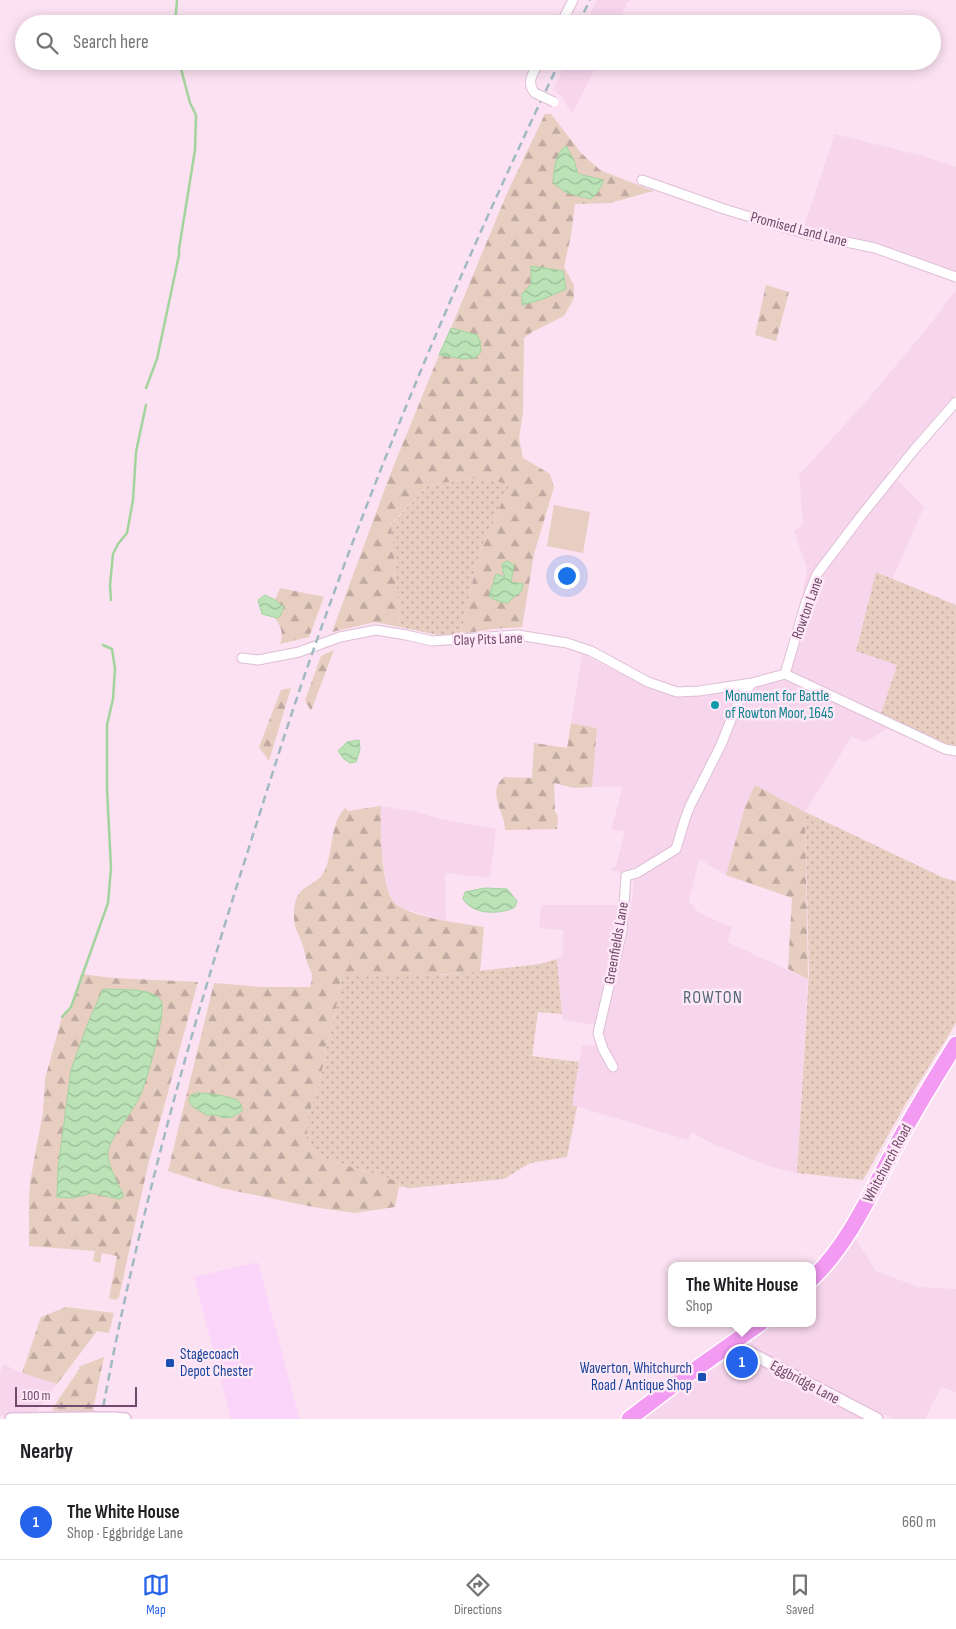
<!DOCTYPE html>
<meta charset="utf-8">
<style>
body{margin:0;font-family:"Sofia Sans Condensed",sans-serif;background:#f2f2f2;color:#202124}
.scale{position:absolute;left:15px;bottom:12px;width:122px;box-sizing:border-box;padding-left:5px;border:2px solid #71496c;border-top:0;font-size:14px;line-height:18px;white-space:nowrap;color:#71496c;-webkit-text-stroke:4px #fee7f6;paint-order:stroke}
.you{position:absolute;left:566px;top:575px;width:18px;height:18px;margin:-12px;border:4px solid #fff;border-radius:50%;background:#1a73e8;box-shadow:0 0 0 8px #1a73e833}
.badge{display:grid;place-items:center;width:32px;height:32px;border-radius:50%;background:#2563eb;color:#fff;font-size:16px;font-weight:700}
.pin{position:absolute;translate:-50% -50%;border:2px solid #fff;box-shadow:0 1px 5px #0006}
.popup{position:absolute;left:668px;top:1262px;width:148px;height:65px;box-sizing:border-box;display:grid;place-content:center;border-radius:10px;background:#fff;filter:drop-shadow(0 1px 4px #0005);font-size:16px;white-space:nowrap;color:#757577}
.popup b{font-size:19px;color:#202124}
.popup::after{content:'';position:absolute;left:50%;top:100%;margin-left:-10px;border:10px solid transparent;border-top-color:#fff}
.list{margin:0;padding:0;list-style:none}
h2{display:flex;justify-content:space-between;align-items:center;height:65px;margin:0;padding:0 20px;font-size:21px}
h2 small{font-size:16px;font-weight:400;color:#757577}
.list li{display:grid;grid-template-columns:32px 1fr auto;gap:15px;align-items:center;box-sizing:border-box;height:75px;padding:0 20px;border-top:1px solid #e0e0e0}
.list b{display:block;font-size:19px;white-space:nowrap}
.list p{margin:0;font-size:16px;white-space:nowrap;color:#757577}
.list em{font-size:16px;font-style:normal;color:#757577}
.icon{flex:none;width:28px;height:28px;fill:none;stroke:currentColor;stroke-width:2;stroke-linecap:round;stroke-linejoin:round}
.map{position:relative;flex:none;width:956px;height:1419px;overflow:hidden}
.search{position:absolute;background:#fff;box-shadow:0 2px 12px #0003;left:15px;right:15px;top:15px;height:55px;display:flex;align-items:center;gap:12px;box-sizing:border-box;padding:0 18px;border-radius:28px;color:#757577;font-size:19px}
.sheet{height:140px;background:#fff}
nav{display:flex;justify-content:space-around;align-items:center;box-sizing:border-box;height:70px;border-top:1px solid #e0e0e0;background:#fff;font-size:14px;color:#757577}
nav a{display:grid;justify-items:center;gap:2px}
nav .on{color:#2563eb}
.map>svg:first-child{display:block}
.residential{fill:#f7d6ed}
.commercial{fill:#fbd5f9}
.grass{fill:url(#grass-dots)}
.forest{fill:url(#forest-firs);fill-rule:evenodd}
.garden{fill:#e7cec1}
.water{fill:url(#water-waves);stroke:#a3d49e}
.lines{fill:none;stroke-linecap:round;stroke-linejoin:round}
.stream{stroke:#a3d49e;stroke-width:2.5}
.street-casing{stroke:#debed7;stroke-width:11}
.secondary-casing{stroke:#e5bedc;stroke-width:14}
.highway-casing{stroke:#fff;stroke-width:18}
.street{stroke:#fff;stroke-width:9}
.secondary{stroke:#fff;stroke-width:11}
.highway{stroke:#f39af2;stroke-width:15}
.rail{stroke:#a1b9c3;stroke-width:2.5;stroke-dasharray:8 5;stroke-linecap:butt}
.street-bridge-casing{stroke:#debed7;stroke-width:11;stroke-linecap:butt}
.secondary-bridge-casing{stroke:#e5bedc;stroke-width:14;stroke-linecap:butt}
.street-bridge{stroke:#fff;stroke-width:9}
.secondary-bridge{stroke:#fff;stroke-width:11}
.culture-dot{fill:#0f9aa8;stroke:#fee7f6;stroke-width:2}
.transit-dot{fill:#1a4fb4;stroke:#fee7f6;stroke-width:2}
.labels{text-anchor:middle;stroke-width:5;stroke-linejoin:round;paint-order:stroke}
.street-label{font-size:15px;fill:#71496c;stroke:#fee7f6}
.culture-label{font-size:15px;fill:#0d838f;stroke:#fee7f6;text-anchor:start}
.transit-label{font-size:15px;fill:#164399;stroke:#fee7f6;text-anchor:start}
.quarter-label{font-size:18px;letter-spacing:1px;fill:#546a7a;stroke:#fee7f6}
</style>
<div class="map">
<svg width="956" height="1419" viewBox="0 0 956 1419">
<defs>
<pattern id="grass-dots" width="8" height="8" patternUnits="userSpaceOnUse" patternTransform="scale(1.25)"><rect width="8" height="8" fill="#e7cec1"/><path d="M2 2h.1M6 6h.1" fill="none" stroke="#c0a9a1" stroke-width="1.8" stroke-linecap="round"/></pattern>
<pattern id="forest-firs" width="22" height="20" patternUnits="userSpaceOnUse" patternTransform="scale(1.25)"><rect width="22" height="20" fill="#e7cec1"/><path d="M5 1l3.5 6h-7zM16 11l3.5 6h-7z" fill="#c0a9a1"/></pattern>
<pattern id="water-waves" width="16" height="10" patternUnits="userSpaceOnUse" patternTransform="scale(1.25)"><rect width="16" height="10" fill="#bbe3b7"/><path d="M0 5q4-4 8 0t8 0" fill="none" stroke="#9cba99"/></pattern>
</defs>
<rect width="100%" height="100%" fill="#fbe1f1"/>
<!-- residential -->
<path class="residential" d="M 597,0 L 631,0 L 627,3 L 617,24 L 585,24 Z
M 567,61 L 599,61 L 572,114 L 561,96 L 553,89 Z
M 835,134 L 919,155 L 956,167 L 956,271 L 877,244 L 803,229 Z
M 956,290 L 956,394 L 888,471 L 924,507 L 893,578 L 876,572 L 856,650 L 897,665 L 881,713 L 890,727 L 864,743 L 852,736 L 805,812 L 755,785 L 745,807 L 726,875 L 699,859 L 689,901 L 699,913 L 732,927 L 727,942 L 808,979 L 797,1173 L 769,1166 L 715,1145 L 691,1132 L 688,1140 L 572,1105 L 582,1046 L 596,1045 L 594,1025 L 563,1020 L 557,959 L 563,955 L 563,930 L 539,928 L 541,905 L 619,905 L 631,907 L 634,880 L 623,873 L 610,870 L 616,866 L 625,831 L 611,830 L 623,786 L 592,787 L 597,728 L 571,723 L 582,654 L 656,691 L 673,696 L 737,691 L 749,680 L 784,668 L 802,597 L 807,568 L 794,531 L 803,524 L 799,475 L 869,398 L 933,321 Z
M 381,806 L 417,812 L 437,818 L 496,829 L 490,878 L 445,873 L 446,921 L 405,909 L 394,902 L 387,888 L 380,838 Z
M 855,1238 L 876,1271 L 918,1287 L 956,1289 L 956,1392 L 941,1387 L 925,1419 L 893,1419 L 750,1346 L 752,1339 L 774,1323 L 812,1323 L 812,1289 L 827,1275 Z
M 737,1354 L 768,1369 L 870,1419 L 639,1419 L 672,1395 Z
M 3,1364 L 22,1373 L 57,1384 L 34,1414 L 0,1416 L 0,1372 Z"/>
<!-- commercial -->
<path class="commercial" d="M 258,1262 L 299,1417 L 299,1419 L 231,1419 L 194,1277 Z"/>
<!-- grass -->
<path class="grass" d="M 475,478 L 510,484 L 479,554 L 461,634 L 442,636 L 400,627 L 391,525 L 428,485 Z
M 876,572 L 956,605 L 956,747 L 950,746 L 881,713 L 897,665 L 856,651 Z
M 805,812 L 944,878 L 956,881 L 956,1023 L 905,1105 L 863,1180 L 797,1173 L 809,973 Z
M 557,959 L 562,1014 L 538,1012 L 532,1056 L 579,1062 L 572,1105 L 577,1107 L 567,1157 L 530,1163 L 504,1179 L 410,1188 L 399,1186 L 400,1182 L 354,1168 L 322,1157 L 315,1152 L 307,1140 L 308,1116 L 317,1092 L 325,1057 L 326,1046 L 330,1035 L 338,998 L 341,976 L 422,976 L 435,974 L 443,975 L 540,964 Z"/>
<!-- forest -->
<path class="forest" d="M 545,114 L 551,114 L 581,153 L 600,170 L 653,191 L 610,203 L 575,204 L 571,235 L 564,267 L 574,285 L 574,298 L 564,316 L 532,332 L 524,338 L 523,412 L 519,439 L 523,458 L 550,474 L 554,487 L 534,554 L 522,627 L 493,629 L 461,634 L 479,554 L 510,484 L 475,478 L 428,485 L 391,524 L 400,627 L 375,622 L 332,632 L 390,475 L 439,355 L 464,359 L 470,358 L 477,335 L 451,328 L 508,191 ZM 574,160 L 578,174 L 604,180 L 554,177 ZM 563,271 L 566,289 L 543,299 L 522,305 L 531,284 Z
M 766,285 L 789,292 L 776,341 L 755,335 Z
M 280,588 L 324,597 L 309,637 L 280,644 C 284,634 281,627 275,618 L 277,618 L 282,605 L 275,600 Z
M 334,650 L 311,711 L 305,700 L 321,656 Z
M 291,688 L 269,761 L 259,747 L 281,690 Z
M 571,723 L 597,728 L 592,787 L 574,788 L 554,783 L 555,812 L 558,816 L 557,829 L 505,830 C 505,815 493,802 497,787 C 498,783 502,779 504,777 L 532,778 L 534,743 L 567,748 Z
M 755,785 L 805,812 L 808,979 L 788,969 L 792,898 L 726,875 L 745,807 Z
M 381,806 C 380,829 381,883 393,901 C 405,917 465,924 484,927 L 480,972 C 461,973 442,974 423,976 C 396,978 368,975 341,977 L 338,998 L 330,1035 L 326,1046 L 325,1057 L 317,1092 L 308,1116 L 307,1140 L 315,1152 L 322,1157 L 354,1168 L 400,1182 L 395,1207 L 354,1213 L 313,1207 L 221,1188 L 168,1171 L 214,983 L 261,987 L 310,987 C 311,984 312,980 312,976 C 312,972 310,969 308,965 C 305,958 305,950 302,943 C 299,934 294,928 294,918 C 293,880 315,891 325,870 C 334,850 329,825 345,808 L 348,811 ZM 206,1093 L 239,1101 L 224,1118 L 216,1115 L 207,1115 L 193,1107 Z
M 81,974 L 113,978 L 198,982 L 148,1165 L 119,1297 L 116,1300 L 109,1298 L 117,1256 L 102,1253 L 100,1263 L 93,1261 L 95,1251 L 29,1246 L 29,1197 L 31,1177 L 43,1112 L 45,1079 L 62,1017 L 71,1007 ZM 103,990 L 144,992 L 154,995 C 156,998 161,1004 162,1008 C 164,1017 143,1091 138,1101 C 131,1112 107,1143 108,1154 C 109,1168 117,1182 123,1194 L 123,1197 L 119,1199 L 92,1193 L 73,1198 L 57,1197 L 58,1169 L 65,1118 Z
M 66,1307 L 114,1313 L 109,1333 L 97,1331 L 57,1384 L 22,1373 L 41,1317 Z
M 104,1357 L 93,1409 L 95,1412 L 54,1411 L 52,1409 L 80,1368 L 78,1367 Z"/>
<!-- garden -->
<path class="garden" d="M 554,505 L 590,512 L 583,553 L 547,546 Z"/>
<!-- water -->
<path class="water" d="M 566,146 L 574,160 L 578,174 L 604,180 L 598,192 L 591,199 L 567,193 L 553,183 C 554,172 555,152 566,146 Z
M 531,266 L 563,271 L 566,289 L 543,299 L 522,305 L 522,294 L 531,284 Z
M 451,328 L 477,335 L 480,341 L 481,352 L 475,358 L 464,359 L 439,355 Z
M 507,561 L 514,565 L 511,582 L 523,584 L 521,592 L 516,595 L 508,603 L 500,602 L 489,597 L 496,574 L 505,577 L 503,572 L 502,564 Z
M 265,595 L 275,600 L 284,607 L 280,616 L 277,618 L 262,614 L 258,600 Z
M 359,740 L 360,750 L 356,762 L 350,763 L 344,759 L 338,751 L 347,742 Z
M 485,888 L 507,889 L 517,901 L 515,907 C 500,915 473,915 463,899 L 465,892 Z
M 103,989 C 117,990 145,988 156,996 C 160,998 162,1001 162,1005 C 164,1020 146,1084 139,1098 C 131,1114 112,1134 108,1151 C 106,1162 118,1184 123,1194 L 123,1197 L 119,1199 L 92,1193 L 73,1198 L 57,1197 L 58,1169 L 71,1070 L 88,1023 Z
M 197,1093 C 206,1093 235,1096 240,1103 C 242,1106 242,1108 242,1111 L 232,1117 L 224,1118 L 216,1115 L 207,1115 L 193,1107 L 189,1101 L 191,1095 Z"/>
<g class="lines">
<!-- stream -->
<path class="stream" d="M 175,24 L 177,0
M 146,388 L 157,359 L 179,255 L 179,249 L 195,150 L 196,115 L 190,103 L 179,61
M 111,600 L 110,585 L 113,554 L 118,544 L 127,533 L 133,500 L 136,452 L 146,405
M 62,1017 L 71,1007 L 108,903 L 111,868 L 107,789 L 107,725 L 113,699 L 115,669 L 112,649 L 103,645"/>
<!-- street casing -->
<g class="street-casing">
<path id="street" d="M 561,24 L 573,0
M 535,93 C 525,82 534,72 540,61
M 642,180 L 724,209 L 803,233 L 875,248 L 956,277
M 242,658 L 258,660 L 299,652 L 340,637 L 376,630 L 406,635 L 432,641 L 518,635 L 567,643 L 591,651 L 648,682 L 677,692 L 699,691 L 752,683 L 785,674
M 785,674 L 806,602 L 817,574 L 861,516 L 914,450 L 956,402
M 785,674 L 945,749 L 956,751
M 613,1067 L 603,1049 L 598,1033 L 622,931 L 626,876 L 637,873 L 676,849 L 685,819 L 690,806 L 721,745 L 740,697 L 752,683"/>
</g>
<!-- secondary casing -->
<g class="secondary-casing">
<path id="secondary" d="M 733,1344 L 877,1419
M 113,1418 L 125,1419
M 11,1419 L 92,1418"/>
</g>
<!-- highway casing -->
<g class="highway-casing">
<path id="highway" d="M 812,1279 C 850,1242 871,1192 896,1146 C 914,1111 935,1078 956,1044
M 629,1419 L 683,1378 L 761,1323"/>
</g>
<!-- street -->
<use href="#street" class="street"/>
<!-- secondary -->
<use href="#secondary" class="secondary"/>
<!-- highway -->
<use href="#highway" class="highway"/>
<!-- rail -->
<path class="rail" d="M 578,24 L 590,0
M 101,1419 C 135,1230 187,1043 245,860 C 267,791 288,722 312,654 C 383,452 467,254 560,61"/>
<!-- street-bridge casing -->
<g class="street-bridge-casing">
<path id="street-bridge" d="M 535,93 L 554,102"/>
</g>
<!-- secondary-bridge casing -->
<g class="secondary-bridge-casing">
<path id="secondary-bridge" d="M 92,1418 L 113,1418"/>
</g>
<!-- street-bridge -->
<use href="#street-bridge" class="street-bridge"/>
<!-- secondary-bridge -->
<use href="#secondary-bridge" class="secondary-bridge"/>
</g>
<!-- markers -->
<circle class="culture-dot" cx="715" cy="705" r="5"/>
<g class="transit-dot">
<rect x="165" y="1358" width="10" height="10" rx="2.5"/>
<rect x="697" y="1372" width="10" height="10" rx="2.5"/>
</g>
<g class="labels">
<!-- street labels -->
<g class="street-label">
<text transform="translate(799 229) rotate(15)" y="5">Promised Land Lane</text>
<text transform="translate(807 608) rotate(-70)" y="5">Rowton Lane</text>
<text transform="translate(488 639) rotate(-2)" y="5">Clay Pits Lane</text>
<text transform="translate(616 943) rotate(-80)" y="5">Greenfields Lane</text>
<text transform="translate(887 1163) rotate(-62)" y="5">Whitchurch Road</text>
<text transform="translate(805 1382) rotate(28)" y="5">Eggbridge Lane</text>
</g>
<!-- culture labels -->
<g class="culture-label">
<text x="725" y="701">Monument for Battle<tspan x="725" dy="17">of Rowton Moor, 1645</tspan></text>
</g>
<!-- transit labels -->
<g class="transit-label">
<text x="180" y="1359">Stagecoach<tspan x="180" dy="17">Depot Chester</tspan></text>
<text x="692" y="1373" text-anchor="end">Waverton, Whitchurch<tspan x="692" dy="17">Road / Antique Shop</tspan></text>
</g>
<!-- quarter labels -->
<g class="quarter-label">
<text x="713" y="1003">ROWTON</text>
</g>
</g>
</svg>
<div class="scale">100 m</div>
<div class="you"></div>
<div class="pin badge" style="left:742px;top:1362px">1</div>
<div class="popup"><b>The White House</b>Shop</div>
<div class="search"><svg class="icon" aria-label="search" viewBox="0 0 24 24"><circle cx="10" cy="10" r="6"/><path d="M15 15l6 6"/></svg>Search here</div>
</div>
<section class="sheet">
<h2>Nearby<small></small></h2>
<ul class="list">
<li><span class="badge">1</span><div><b>The White House</b><p>Shop · Eggbridge Lane</p></div><em>660 m</em></li>
</ul>
</section>
<nav>
<a class="on"><svg class="icon" aria-label="map" viewBox="0 0 24 24"><path d="M3 6l6-2 6 2 6-2v14l-6 2-6-2-6 2zM9 4v14M15 6v14"/></svg>Map</a>
<a><svg class="icon" aria-label="directions" viewBox="0 0 24 24"><path d="M12 3l9 9-9 9-9-9zM9 14v-3h6M13 9l2 2-2 2"/></svg>Directions</a>
<a><svg class="icon" aria-label="saved" viewBox="0 0 24 24"><path d="M7 4h10v16l-5-4-5 4z"/></svg>Saved</a>
</nav>
